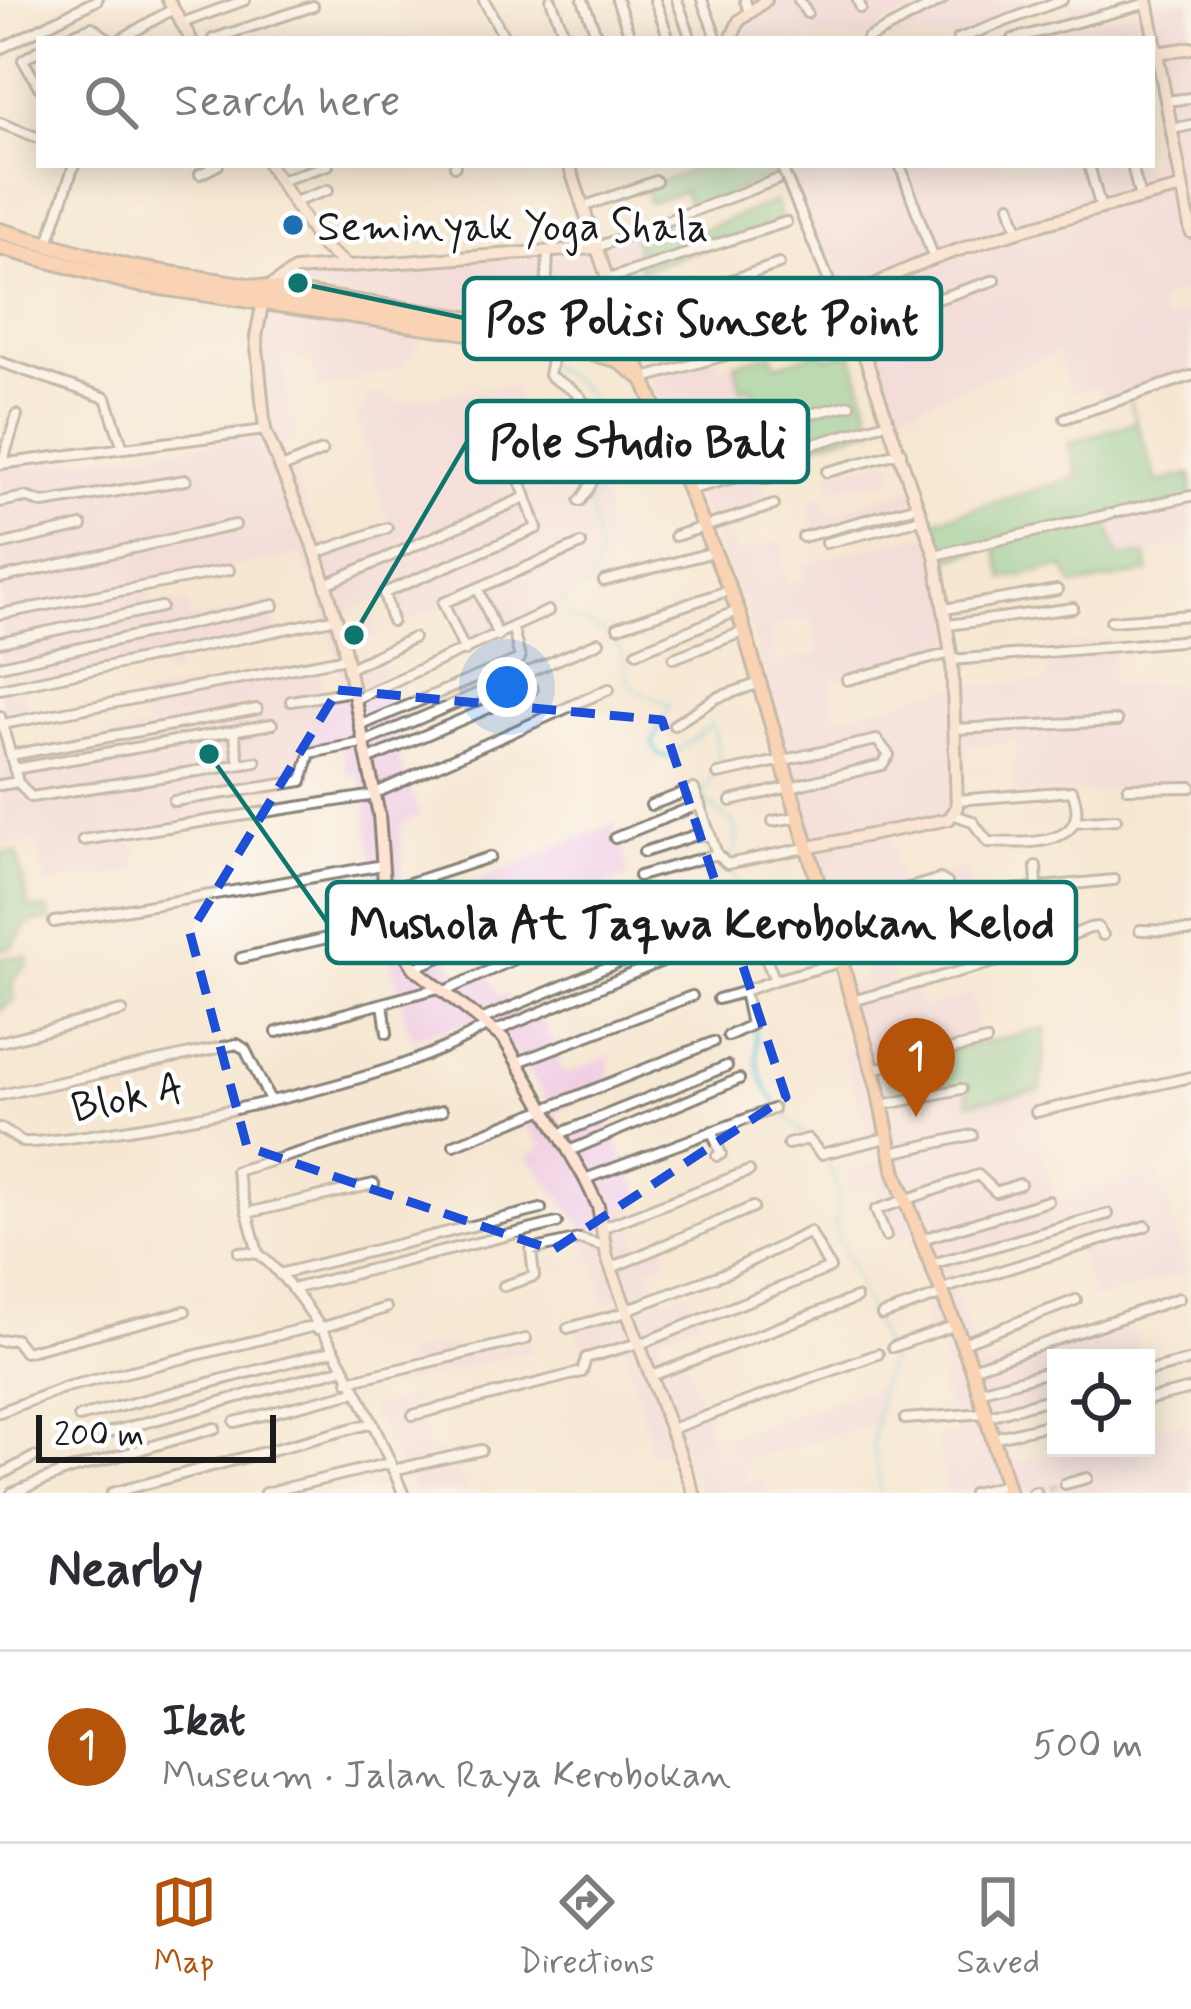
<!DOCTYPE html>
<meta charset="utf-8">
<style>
body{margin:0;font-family:Mynerve,sans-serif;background:#f2f2f3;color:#2b2b33}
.controls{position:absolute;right:36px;bottom:36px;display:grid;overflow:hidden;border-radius:0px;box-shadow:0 6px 30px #0003}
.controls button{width:108px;height:108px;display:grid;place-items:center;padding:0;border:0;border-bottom:3px solid #e1e1e2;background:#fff;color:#2b2b33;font:60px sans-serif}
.scale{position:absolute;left:36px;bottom:30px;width:240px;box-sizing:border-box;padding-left:12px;border:6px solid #1c1c1c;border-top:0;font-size:33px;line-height:42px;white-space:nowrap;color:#1c1c1c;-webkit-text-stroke:9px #fff;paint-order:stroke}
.you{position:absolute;left:507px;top:687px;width:42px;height:42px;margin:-30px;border:9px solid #fff;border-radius:50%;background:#1a73e8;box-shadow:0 0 0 18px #1a73e833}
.badge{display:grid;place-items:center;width:78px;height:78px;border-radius:50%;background:#b45309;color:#fff;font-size:39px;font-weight:700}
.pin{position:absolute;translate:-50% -99px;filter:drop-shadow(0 3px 6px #0008)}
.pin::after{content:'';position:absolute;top:63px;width:42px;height:36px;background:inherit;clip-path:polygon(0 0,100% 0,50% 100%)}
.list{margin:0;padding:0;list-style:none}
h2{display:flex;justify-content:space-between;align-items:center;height:156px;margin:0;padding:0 48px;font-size:51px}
h2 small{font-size:39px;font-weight:400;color:#7c7c81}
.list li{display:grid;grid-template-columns:78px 1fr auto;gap:36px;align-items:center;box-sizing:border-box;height:192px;padding:0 48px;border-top:3px solid #e1e1e2}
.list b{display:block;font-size:45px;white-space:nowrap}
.list p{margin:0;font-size:39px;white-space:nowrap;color:#7c7c81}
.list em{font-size:39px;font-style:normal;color:#7c7c81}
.icon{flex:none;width:66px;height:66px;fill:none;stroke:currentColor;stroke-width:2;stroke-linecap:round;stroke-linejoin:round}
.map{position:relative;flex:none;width:1191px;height:1493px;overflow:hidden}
.search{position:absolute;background:#fff;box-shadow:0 6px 30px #0003;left:36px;right:36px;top:36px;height:132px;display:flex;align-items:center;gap:30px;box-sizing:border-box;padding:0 42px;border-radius:0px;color:#7c7c81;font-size:45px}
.sheet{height:348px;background:#fff}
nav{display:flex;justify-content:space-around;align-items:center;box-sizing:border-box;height:168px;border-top:3px solid #e1e1e2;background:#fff;font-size:33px;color:#7c7c81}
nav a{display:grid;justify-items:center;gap:6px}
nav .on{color:#b45309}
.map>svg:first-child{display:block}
.built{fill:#f1d0e3;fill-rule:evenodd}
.green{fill:#77c98b;stroke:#4a7254;stroke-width:3}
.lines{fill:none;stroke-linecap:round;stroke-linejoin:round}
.stream{stroke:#5dc7d7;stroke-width:3}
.street-tunnel{stroke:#cabeae;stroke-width:8;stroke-dasharray:8 4;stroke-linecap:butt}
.street-casing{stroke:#898277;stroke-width:14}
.secondary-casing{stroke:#898277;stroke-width:16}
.primary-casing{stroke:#898277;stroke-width:18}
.highway-casing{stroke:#898277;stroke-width:20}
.street{stroke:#fff;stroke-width:8}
.secondary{stroke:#fee3d2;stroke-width:10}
.primary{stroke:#fcba8e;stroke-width:12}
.highway{stroke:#fcba8e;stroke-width:14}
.marked{fill:none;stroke:#1d4ed8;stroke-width:9;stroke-dasharray:24 15;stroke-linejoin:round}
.poi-dot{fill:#1f6fb2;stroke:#fff;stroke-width:4.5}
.labels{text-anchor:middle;stroke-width:9;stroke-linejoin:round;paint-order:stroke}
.poi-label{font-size:42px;fill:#1c1c1c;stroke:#fff;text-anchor:start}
.street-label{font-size:42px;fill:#1c1c1c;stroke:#fff}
.leader{fill:none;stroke:#0f766e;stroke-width:4.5}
.callout-dot{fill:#0f766e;stroke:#fff;stroke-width:4.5}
.callout{fill:#fff;stroke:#0f766e;stroke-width:4.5}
.callout-label{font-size:45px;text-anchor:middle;font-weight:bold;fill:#1c1c1c}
</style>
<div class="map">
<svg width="1191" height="1493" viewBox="0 0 1191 1493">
<rect width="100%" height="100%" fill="#fff"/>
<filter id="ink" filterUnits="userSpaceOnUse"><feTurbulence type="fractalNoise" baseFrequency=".00833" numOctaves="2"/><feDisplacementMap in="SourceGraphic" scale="24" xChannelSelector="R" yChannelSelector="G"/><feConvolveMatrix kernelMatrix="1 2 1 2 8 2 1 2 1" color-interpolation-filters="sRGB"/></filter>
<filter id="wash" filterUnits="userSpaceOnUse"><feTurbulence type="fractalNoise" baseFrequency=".004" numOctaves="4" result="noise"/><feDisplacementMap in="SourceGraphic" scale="48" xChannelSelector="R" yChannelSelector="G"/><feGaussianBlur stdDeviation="2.7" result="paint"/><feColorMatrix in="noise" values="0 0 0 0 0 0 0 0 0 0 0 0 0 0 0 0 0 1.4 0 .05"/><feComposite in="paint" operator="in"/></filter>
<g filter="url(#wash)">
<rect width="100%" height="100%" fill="#f6e7d2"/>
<!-- built -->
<path class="built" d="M 772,0 L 935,0 L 878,27 L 880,33 L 944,0 L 1058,0 L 953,39 L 741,39 L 743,22 Z
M 1068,0 L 1144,0 L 1145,3 L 1074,19 Z
M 1157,0 L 1191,0 L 1191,290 L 1158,300 L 1164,319 L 1191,312 L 1191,379 L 1105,407 L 1098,386 L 1071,392 L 1057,353 L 895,413 L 789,171 L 799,165 L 1152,165 L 1152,39 L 1017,39 L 1157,5 Z
M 633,234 L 653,266 L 661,300 L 705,287 L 713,309 L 764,294 L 776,316 L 718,342 L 719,367 L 735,363 L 741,389 L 753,387 L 768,457 L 728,470 L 732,476 L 762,472 L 770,505 L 730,516 L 727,508 L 720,510 L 736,553 L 783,539 L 786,585 L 807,579 L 803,564 L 935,531 L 951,558 L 957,647 L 831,680 L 836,718 L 959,685 L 1047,682 L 1045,648 L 1114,639 L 1112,684 L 1191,684 L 1191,788 L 1013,795 L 1017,741 L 967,745 L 963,816 L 889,834 L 899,882 L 967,868 L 979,936 L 888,957 L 894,987 L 912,981 L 921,1009 L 972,994 L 980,1040 L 895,1101 L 967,1086 L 970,1103 L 1041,1090 L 1037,1121 L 1054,1199 L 1158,1172 L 1188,1272 L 1094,1300 L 1069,1229 L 965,1258 L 969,1266 L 949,1273 L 983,1369 L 1129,1320 L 1142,1358 L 1056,1358 L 1056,1400 L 999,1416 L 1014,1463 L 1078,1448 L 1146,1448 L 1146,1431 L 1189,1421 L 1191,1493 L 946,1493 L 936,1437 L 958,1434 L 953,1411 L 943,1413 L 943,1337 L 923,1340 L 927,1268 L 910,1231 L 897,1238 L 875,1185 L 854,1192 L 848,1174 L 879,1161 L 841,1053 L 855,1048 L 837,990 L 866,982 L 859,962 L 848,964 L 839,940 L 752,630 L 653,387 L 644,351 L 601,265 L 600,249 ZM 810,617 L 819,653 L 775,665 L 769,628 Z
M 584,253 L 615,316 L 593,329 L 564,331 L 280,287 L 281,279 L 316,273 Z
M 265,314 L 425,335 L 402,367 L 321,389 L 310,359 L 295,362 L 287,353 L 288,412 L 298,435 L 281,446 L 324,549 L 390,528 L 356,419 L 372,391 L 398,403 L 512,384 L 539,440 L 550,431 L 571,497 L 602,485 L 611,548 L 602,584 L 576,591 L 565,603 L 473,649 L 451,603 L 403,624 L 389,595 L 345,612 L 350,627 L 372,617 L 379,635 L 353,645 L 356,662 L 378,654 L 387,676 L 380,680 L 398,728 L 389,730 L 420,815 L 400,825 L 404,924 L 432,918 L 461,982 L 487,970 L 498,996 L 505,993 L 519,1017 L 539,1010 L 564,1075 L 610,1056 L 608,1086 L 555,1112 L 568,1134 L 606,1119 L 645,1204 L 628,1212 L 643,1253 L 666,1243 L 671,1259 L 648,1268 L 661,1301 L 687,1291 L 699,1319 L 658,1337 L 666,1354 L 681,1348 L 713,1442 L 886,1384 L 879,1423 L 744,1460 L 747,1482 L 761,1479 L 764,1493 L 700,1493 L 680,1449 L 652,1455 L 626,1345 L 583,1355 L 577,1328 L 633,1313 L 628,1296 L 602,1305 L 598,1262 L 588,1264 L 584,1228 L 527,1156 L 542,1147 L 522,1120 L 551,1105 L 509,1044 L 481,1018 L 411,1038 L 382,928 L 364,797 L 358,773 L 347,775 L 343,747 L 309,751 L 311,780 L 218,799 L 220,822 L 134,837 L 137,870 L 45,883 L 38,843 L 0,846 L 0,719 L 6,717 L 0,701 L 0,469 L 263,436 L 258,338 ZM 301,555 L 306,576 L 315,574 L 345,692 L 324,696 L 319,665 L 142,695 L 145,728 L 19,754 L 9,726 L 31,722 L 22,688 L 159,657 L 165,676 L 178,674 L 175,655 L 277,637 L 273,602 L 193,620 L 188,602 L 151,609 L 148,583 Z
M 889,458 L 896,478 L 832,490 L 827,472 Z
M 919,486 L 927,501 L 816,532 L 808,499 L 826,496 L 829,513 Z
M 1191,501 L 1191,546 L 1118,558 L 1107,518 Z
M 614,823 L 630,875 L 574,901 L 565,885 L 507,908 L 504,890 L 476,903 L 464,887 Z
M 532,1341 L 534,1350 L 394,1385 L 391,1374 L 405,1369 L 402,1354 L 450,1345 L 455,1357 Z
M 417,1397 L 428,1455 L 442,1452 L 445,1471 L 458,1470 L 465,1493 L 415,1493 L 370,1408 Z"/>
<!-- green -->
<path class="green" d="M 692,165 L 778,165 L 780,172 L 690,209 L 684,191 L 649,203 L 644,188 L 692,170 Z
M 776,201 L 781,223 L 640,270 L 633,234 L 663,221 L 674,241 Z
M 823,351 L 826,358 L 852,353 L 874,428 L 803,447 L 795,419 L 806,415 L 798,397 L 757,405 L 753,387 L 741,389 L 735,363 L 772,354 L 776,365 Z
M 1129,399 L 1157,482 L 1191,474 L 1191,501 L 1107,519 L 1118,557 L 1146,555 L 1149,572 L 1074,586 L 1063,567 L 1004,579 L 995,546 L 951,558 L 932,521 L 1079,477 L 1068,443 L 1136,422 Z
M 0,853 L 17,853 L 29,908 L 48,910 L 50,919 L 29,923 L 11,948 L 0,950 Z
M 27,956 L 29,963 L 11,982 L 15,999 L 0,1011 L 0,958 Z
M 1046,1028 L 1041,1090 L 969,1103 L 966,1086 L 894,1101 L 881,1067 Z"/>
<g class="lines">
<!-- stream -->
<path class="stream" d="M 540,359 C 554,369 577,380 588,394 C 613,427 615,472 589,503 L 599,554 L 591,584 L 563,599 L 565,616 C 597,627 628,637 626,676 L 636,690 L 670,705 L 652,743 L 658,755 L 670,757 L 713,724 L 721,766 L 703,791 L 707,802 L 735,826 L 737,843 L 730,862 L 740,894 L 733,908 L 736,918
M 756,934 L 780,936 L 786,943 L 772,961
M 754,1028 C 759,1043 755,1052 758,1066 C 762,1089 790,1123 808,1137
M 825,1158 L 836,1181 L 839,1218 L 833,1224 L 890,1362 L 880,1383 L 873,1444 L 881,1493"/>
</g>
</g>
<g filter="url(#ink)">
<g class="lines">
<!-- street-tunnel -->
<path class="street-tunnel" d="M 1036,1492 L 1065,1484"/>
<!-- street casing -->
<g class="street-casing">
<path id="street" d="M 484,0 L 505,39
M 551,0 L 566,39
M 583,0 L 598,39
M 617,0 L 631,39
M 655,0 L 669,39
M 677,0 L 691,39
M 702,0 L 717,39
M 745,0 L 749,12
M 799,0 L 807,13
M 858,0 L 861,8
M 182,23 L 245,0
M 61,39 L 92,27 L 108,39
M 121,39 L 173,9
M 213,39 L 313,6
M 867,39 L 942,0
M 958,39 L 1062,0
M 1013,39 L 1148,3
M 0,49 L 97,0
M 39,50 L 23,60 L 39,87
M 1166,101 L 1191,98
M 0,123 L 39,138
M 1172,129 L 1191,125
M 455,165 L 455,166
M 781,165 L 833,291 L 847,306
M 900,165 L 934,259
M 1089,165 L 1101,209
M 1132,165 L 1140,198
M 200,174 L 218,165
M 279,181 L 328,165
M 294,202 L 328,190
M 1010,205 L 1018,231
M 582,207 L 656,181
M 48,243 L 74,165
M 597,247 L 776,180
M 605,280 L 786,222
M 546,296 L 548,252
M 619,318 L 779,264
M 852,327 L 995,280
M 555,345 L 549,375 C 558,383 574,388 581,398 C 605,432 605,471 580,501
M 0,362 L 106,398 L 123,448
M 644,378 L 787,338
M 1065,418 L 1191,376
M 673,444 L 850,405
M 766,458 L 889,422
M 0,464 L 265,430
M 2,464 L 17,415
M 280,469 L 322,451
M 827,472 L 901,452
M 692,489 L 749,474 L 768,479
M 0,502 L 25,497 L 43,503 L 186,480
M 1117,512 L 1191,496
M 675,536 L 774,505
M 803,537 L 918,506
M 826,543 L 922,519
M 0,545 L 82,526
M 316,553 L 387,528
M 935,555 L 1110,514
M 0,578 L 235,525
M 604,581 L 714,552
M 326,584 L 526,497
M 478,589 L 498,636
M 945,609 L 1057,590
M 0,614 L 229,570
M 392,621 L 384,593 L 537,528 L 510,453
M 1111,621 L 1191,615
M 948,625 L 1073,608
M 618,627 L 730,590
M 0,642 L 161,607
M 465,651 L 443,603 L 581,544
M 637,652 L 737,611
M 674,658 L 745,631
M 952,660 L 1191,640
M 0,666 L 274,605
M 348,669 L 413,638
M 847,680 L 951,653
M 0,689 L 337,618
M 355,699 L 548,611
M 291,701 L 352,691
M 0,716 L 18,782 L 31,797 L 256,762
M 3,724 L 346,658
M 674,725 L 716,698 L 760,683
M 359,726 L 520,659 L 513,629
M 955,729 L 1117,721
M 234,731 L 239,764
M 11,755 L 257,709
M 367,760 L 533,689
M 14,769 L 272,724
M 718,774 L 877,740 L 889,755 L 882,765 L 731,801
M 0,785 L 18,782
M 1128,788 L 1191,787
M 174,801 L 302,781 L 310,753 L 362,743 L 599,642
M 651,805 L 694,789 L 717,854 L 727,864 L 805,848
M 955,815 L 972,821 L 988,842 C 1022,843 1095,849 1072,791 L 957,800
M 773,821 L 797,817
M 1074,822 L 1116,819
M 615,838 L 700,804
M 83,840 L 369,796 L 609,689
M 644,852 L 699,834 L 711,837
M 1036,866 L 1040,946
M 639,876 L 717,854
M 385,891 L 490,857
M 981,893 L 1114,880
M 732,919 L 757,938 L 775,980 L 841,962
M 54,922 L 383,865
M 831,927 L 882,916 L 889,894 L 940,879 L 947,883
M 1140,930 L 1191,931
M 402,949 L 534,895
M 241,958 L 387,924
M 414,968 L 562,905
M 445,991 L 532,951
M 718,999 L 743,992
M 852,1001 L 1020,955 L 1090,928 L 1097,927 L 1103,935
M 383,1003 L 387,1033
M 483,1019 L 691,932
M 496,1031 L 686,951
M 277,1032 L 438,988
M 728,1036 L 751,1025 L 744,991 L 775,980
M 0,1042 L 122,1011
M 518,1062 L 692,996
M 873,1069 L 986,1041
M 0,1095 L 237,1044 L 245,1049 L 269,1098
M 882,1105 L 961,1089
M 1036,1112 L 1191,1077
M 0,1128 L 23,1142 L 35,1142 C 144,1131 400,1084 487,1025
M 712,1131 L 721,1154 L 717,1156
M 559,1134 L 727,1066
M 788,1144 L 808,1139 L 821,1154 L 886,1138
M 454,1145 L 713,1042
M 569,1151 L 739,1079
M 891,1153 L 972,1135
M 585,1179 L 773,1109
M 247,1213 L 374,1184
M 602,1228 L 749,1171
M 886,1236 L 876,1210 L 978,1175 L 996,1192 L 1020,1184
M 922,1239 L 1048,1201
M 239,1252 L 259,1254 C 320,1305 374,1420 403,1493
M 258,1253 L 236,1171 L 442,1111
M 932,1264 L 1108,1214
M 611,1268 L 753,1207
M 279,1274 L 541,1209
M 504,1286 L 534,1276 L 531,1250 L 579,1239 L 604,1246
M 292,1289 L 557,1223
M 942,1289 L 1146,1226
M 626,1310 L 728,1272 L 810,1232
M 882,1315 L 943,1294
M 568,1328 L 627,1312
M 317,1329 L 386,1308
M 0,1341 L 15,1339 L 25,1352 L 185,1311
M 963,1343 L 1076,1300
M 640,1344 L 830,1268 L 810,1232
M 893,1347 L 956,1325
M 972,1368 L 1179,1298
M 1146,1372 L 1191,1360
M 651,1376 L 856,1298
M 348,1381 L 526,1339
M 979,1391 L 1056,1370
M 1146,1400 L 1191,1389
M 0,1412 L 66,1387 L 315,1326
M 413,1415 L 582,1372 L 586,1358 L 639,1343
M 79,1417 L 331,1351
M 986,1417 L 1056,1397
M 905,1419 L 985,1413
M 235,1422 L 354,1392
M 671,1429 L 878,1354
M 100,1435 L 341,1369
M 993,1438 L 1056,1423
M 393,1470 L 481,1450
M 0,1475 L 34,1457
M 1065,1484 L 1087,1478
M 12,1493 L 66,1471 L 215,1428
M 112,1493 L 372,1423
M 265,1493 L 390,1463
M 973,1493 L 1006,1485
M 1033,1493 L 1036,1492"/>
</g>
<!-- secondary casing -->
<g class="secondary-casing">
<path id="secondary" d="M 168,0 L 191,39
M 1147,0 L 1191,232
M 731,39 L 739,21 L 766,0
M 1157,53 L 1191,48
M 269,165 L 321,245 L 344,263
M 569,165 L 631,349
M 594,248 L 295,270 L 265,290 L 256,337 L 265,430 L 316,553 L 342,638 L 379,815 L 387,924 L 414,968 L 504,1039 L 585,1179 L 598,1206 L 607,1257 L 694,1493
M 805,848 L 949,819 L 957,807 L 952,660 L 935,555 L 847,306 C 884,259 1116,204 1182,188"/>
</g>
<!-- primary casing -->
<g class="primary-casing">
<path id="primary" d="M 633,354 L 738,610 L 878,1088 L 895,1173 L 972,1368 L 1009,1493"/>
</g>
<!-- highway casing -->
<g class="highway-casing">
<path id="highway" d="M 0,231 L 131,268 L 628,344
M 0,247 L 134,283 L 569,347 L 617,359 L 643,378
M 588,334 L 618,318"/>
</g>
<!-- street -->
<use href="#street" class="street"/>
<!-- secondary -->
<use href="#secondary" class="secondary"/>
<!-- primary -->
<use href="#primary" class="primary"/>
<!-- highway -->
<use href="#highway" class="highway"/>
</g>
</g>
<!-- marked area -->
<path d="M0 0H1191V1493H0ZM 338,690 L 662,720 L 786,1097 L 553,1250 L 247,1147 L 190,933 Z" fill="#f6e7d2" fill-opacity=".55" fill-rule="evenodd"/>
<path class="marked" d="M 338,690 L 662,720 L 786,1097 L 553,1250 L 247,1147 L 190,933 Z"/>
<!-- markers -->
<circle class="poi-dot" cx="293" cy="225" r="12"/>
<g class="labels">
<!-- poi labels -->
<g class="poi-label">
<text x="317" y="240">Seminyak Yoga Shala</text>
</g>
<!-- street labels -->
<g class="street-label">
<text transform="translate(127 1096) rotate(-11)" y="15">Blok A</text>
</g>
</g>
<!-- callouts -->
<path class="leader" d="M298 283L464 318M354 635L467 442M209 754L327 922"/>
<g class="callout-dot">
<circle cx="298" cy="283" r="12"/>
<circle cx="354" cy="635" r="12"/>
<circle cx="209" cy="754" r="12"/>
</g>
<g class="callout">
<rect x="464" y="278" width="477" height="81" rx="12"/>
<rect x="467" y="401" width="341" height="81" rx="12"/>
<rect x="327" y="882" width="749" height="81" rx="12"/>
</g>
<g class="callout-label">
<text x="702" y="334">Pos Polisi Sunset Point</text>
<text x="638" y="457">Pole Studio Bali</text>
<text x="702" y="938">Mushola At Taqwa Kerobokan Kelod</text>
</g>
</svg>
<div class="controls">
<button><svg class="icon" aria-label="locate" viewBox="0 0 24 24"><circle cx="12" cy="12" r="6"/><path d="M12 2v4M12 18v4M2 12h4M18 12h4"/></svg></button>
</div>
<div class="scale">200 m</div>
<div class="you"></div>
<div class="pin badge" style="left:916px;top:1117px">1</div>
<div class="search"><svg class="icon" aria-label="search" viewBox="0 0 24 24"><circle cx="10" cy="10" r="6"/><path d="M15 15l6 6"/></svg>Search here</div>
</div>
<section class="sheet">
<h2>Nearby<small></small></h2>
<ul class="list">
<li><span class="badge">1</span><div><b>Ikat</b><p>Museum · Jalan Raya Kerobokan</p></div><em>500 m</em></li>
</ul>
</section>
<nav>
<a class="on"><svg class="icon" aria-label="map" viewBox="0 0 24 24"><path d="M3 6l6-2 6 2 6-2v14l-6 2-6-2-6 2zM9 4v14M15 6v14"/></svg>Map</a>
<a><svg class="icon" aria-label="directions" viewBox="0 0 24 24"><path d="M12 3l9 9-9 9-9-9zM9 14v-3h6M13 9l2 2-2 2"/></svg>Directions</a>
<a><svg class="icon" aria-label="saved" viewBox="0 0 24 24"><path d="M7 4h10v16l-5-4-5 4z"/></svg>Saved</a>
</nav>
